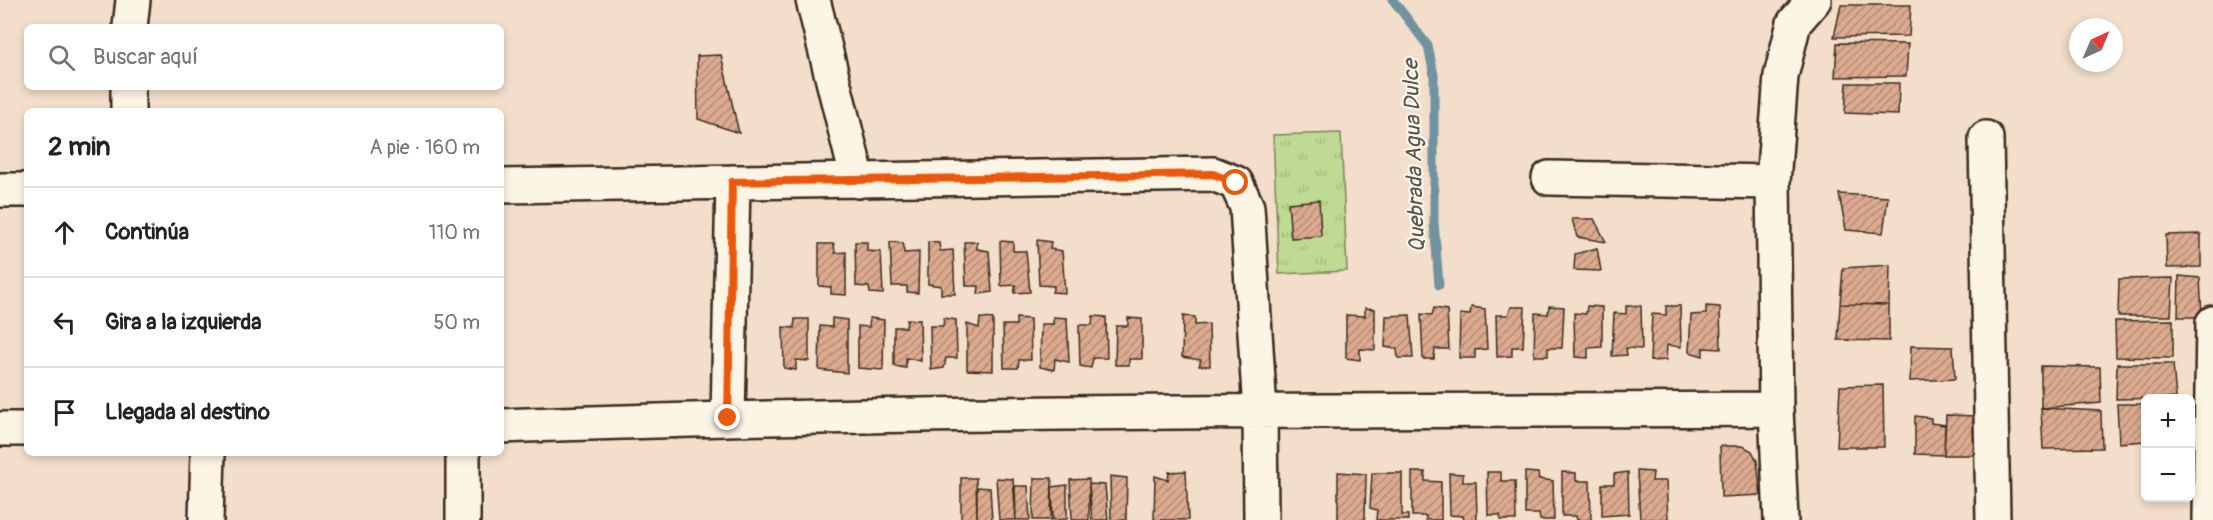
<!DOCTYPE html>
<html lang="es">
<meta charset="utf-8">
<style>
body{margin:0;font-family:Pangolin,sans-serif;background:#f2f2f2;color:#222}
.controls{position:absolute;right:18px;bottom:18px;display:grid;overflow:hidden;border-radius:9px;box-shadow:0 3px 9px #0003}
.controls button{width:54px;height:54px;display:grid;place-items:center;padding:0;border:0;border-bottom:2px solid #e0e0e0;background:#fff;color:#222;font:30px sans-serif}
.compass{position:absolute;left:2069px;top:18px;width:54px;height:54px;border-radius:50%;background:#fff;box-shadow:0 3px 9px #0003;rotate:44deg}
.stop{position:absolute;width:18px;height:18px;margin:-14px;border:4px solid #ea580c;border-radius:50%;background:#fff}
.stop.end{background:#ea580c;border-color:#fff;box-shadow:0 2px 6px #0008}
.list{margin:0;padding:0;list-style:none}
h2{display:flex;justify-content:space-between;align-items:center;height:78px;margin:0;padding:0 24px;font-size:26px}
h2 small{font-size:20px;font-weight:400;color:#767676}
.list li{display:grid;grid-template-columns:39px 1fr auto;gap:18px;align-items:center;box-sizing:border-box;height:90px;padding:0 24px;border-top:2px solid #e0e0e0}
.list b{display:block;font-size:22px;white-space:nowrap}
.list em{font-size:20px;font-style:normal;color:#767676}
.icon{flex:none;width:33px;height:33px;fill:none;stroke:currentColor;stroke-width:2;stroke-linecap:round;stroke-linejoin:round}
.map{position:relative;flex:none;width:2213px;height:520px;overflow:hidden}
.search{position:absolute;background:#fff;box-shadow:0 3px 9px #0003;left:24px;top:24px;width:480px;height:66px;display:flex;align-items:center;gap:15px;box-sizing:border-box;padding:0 21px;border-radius:9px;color:#767676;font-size:22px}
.panel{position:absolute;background:#fff;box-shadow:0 3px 9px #0003;left:24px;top:108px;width:480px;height:348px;border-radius:9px}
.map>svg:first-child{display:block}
.park{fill:url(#park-tufts);stroke:#7d8258;stroke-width:1.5}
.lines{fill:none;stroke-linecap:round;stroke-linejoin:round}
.stream{stroke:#7192a0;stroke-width:9}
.building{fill:url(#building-hatch);stroke:#3b2a1e;stroke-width:1.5}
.minor-casing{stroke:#3b2a1e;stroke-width:38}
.minor{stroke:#fcf5e5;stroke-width:33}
.route{stroke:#ea580c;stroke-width:8}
.labels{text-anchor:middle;stroke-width:4.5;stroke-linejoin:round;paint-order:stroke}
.water-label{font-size:22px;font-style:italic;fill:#525554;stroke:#fcf5e5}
</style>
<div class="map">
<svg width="2213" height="520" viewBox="0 0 2213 520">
<defs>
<pattern id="park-tufts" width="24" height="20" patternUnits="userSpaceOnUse" patternTransform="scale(1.5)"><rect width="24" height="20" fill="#bfda92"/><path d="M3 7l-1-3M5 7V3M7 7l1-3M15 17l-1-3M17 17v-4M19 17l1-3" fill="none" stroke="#a5bb7d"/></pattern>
<pattern id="building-hatch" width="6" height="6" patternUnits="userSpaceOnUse" patternTransform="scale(1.5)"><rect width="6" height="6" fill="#dcaa8f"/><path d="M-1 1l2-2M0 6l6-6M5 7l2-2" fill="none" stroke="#b48b74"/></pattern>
</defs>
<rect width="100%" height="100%" fill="#f2decb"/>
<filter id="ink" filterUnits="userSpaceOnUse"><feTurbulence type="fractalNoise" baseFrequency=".0167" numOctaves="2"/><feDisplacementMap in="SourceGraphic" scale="12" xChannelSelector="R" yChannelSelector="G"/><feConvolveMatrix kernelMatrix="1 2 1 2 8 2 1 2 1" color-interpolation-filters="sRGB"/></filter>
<g filter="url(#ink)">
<!-- park -->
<path class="park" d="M 1341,133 L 1347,271 L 1279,274 L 1273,135 Z"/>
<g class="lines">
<!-- stream -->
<path class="stream" d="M 1393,0 L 1428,46 L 1434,75 L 1434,222 L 1439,285"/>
</g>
<!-- building -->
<path class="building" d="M 1841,5 L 1911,5 L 1909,36 L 1834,37 Z
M 1837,43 L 1908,44 L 1906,76 L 1835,77 Z
M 721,55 L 739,133 L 698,119 L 697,56 Z
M 1847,83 L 1899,83 L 1898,115 L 1845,113 Z
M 1839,194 L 1888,197 L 1883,233 L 1846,230 Z
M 1319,200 L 1321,236 L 1291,238 L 1288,203 Z
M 1572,219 L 1594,219 L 1606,242 L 1577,237 Z
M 2201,234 L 2201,267 L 2167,268 L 2166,235 Z
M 1037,240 L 1051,242 L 1050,249 L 1062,251 L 1065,293 L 1052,292 L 1054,286 L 1039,285 Z
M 1000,241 L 1013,242 L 1013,251 L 1026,251 L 1030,292 L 1014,293 L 1016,285 L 1001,286 Z
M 855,242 L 867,242 L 867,251 L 881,252 L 883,294 L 870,293 L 869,287 L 856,286 Z
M 890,242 L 903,243 L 904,253 L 919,252 L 918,293 L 907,292 L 907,286 L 892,286 Z
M 928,242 L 939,243 L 940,251 L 953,250 L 955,294 L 941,294 L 941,286 L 928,284 Z
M 964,242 L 977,242 L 977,249 L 989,251 L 992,292 L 978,294 L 979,286 L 966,286 Z
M 819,244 L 834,244 L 835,253 L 846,252 L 846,295 L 831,294 L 831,287 L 819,286 Z
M 1597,248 L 1601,271 L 1574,270 L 1575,254 Z
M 1890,265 L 1889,305 L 1840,304 L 1843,268 Z
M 2179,276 L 2200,278 L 2202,317 L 2178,317 Z
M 2173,278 L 2171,316 L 2118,316 L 2119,279 Z
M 1840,304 L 1889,305 L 1889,341 L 1838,340 Z
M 1549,306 L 1564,307 L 1562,348 L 1548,348 L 1548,356 L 1534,356 L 1535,313 L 1548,314 Z
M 1587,306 L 1602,307 L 1602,347 L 1588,348 L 1588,358 L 1575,357 L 1574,313 L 1586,314 Z
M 1626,306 L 1641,306 L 1642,349 L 1626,348 L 1627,355 L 1612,356 L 1614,313 L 1626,314 Z
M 1666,306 L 1680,306 L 1681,347 L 1667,345 L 1666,360 L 1650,361 L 1652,314 L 1666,315 Z
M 1706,306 L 1720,307 L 1721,349 L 1703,348 L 1703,356 L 1689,352 L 1691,315 L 1706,314 Z
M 1471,307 L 1485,309 L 1487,349 L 1475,350 L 1475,358 L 1459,358 L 1460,314 L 1470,315 Z
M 1511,307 L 1525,307 L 1523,347 L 1512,347 L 1512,356 L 1497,357 L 1496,315 L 1508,315 Z
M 1365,308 L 1375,309 L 1375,350 L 1360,349 L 1360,360 L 1346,358 L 1346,315 L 1365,316 Z
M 1434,308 L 1447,310 L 1449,349 L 1435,349 L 1434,359 L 1423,359 L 1421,314 L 1432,315 Z
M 1410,315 L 1413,358 L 1398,358 L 1397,349 L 1385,347 L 1386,316 Z
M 1093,316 L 1106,317 L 1107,358 L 1093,358 L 1091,368 L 1080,366 L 1079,325 L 1092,325 Z
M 1183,316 L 1195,317 L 1195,325 L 1209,324 L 1210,366 L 1199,366 L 1201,360 L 1182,357 Z
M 1053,317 L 1067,318 L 1069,362 L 1055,359 L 1054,370 L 1040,367 L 1041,324 L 1053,324 Z
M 832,318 L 847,320 L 847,373 L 819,370 L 820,326 L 832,327 Z
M 870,318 L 884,320 L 883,370 L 858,368 L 858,326 L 869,327 Z
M 944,318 L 956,320 L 957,358 L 946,358 L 944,368 L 931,370 L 930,326 L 943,326 Z
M 980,318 L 993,319 L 993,371 L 967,370 L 967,324 L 979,328 Z
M 1016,318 L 1030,319 L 1031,360 L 1019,360 L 1018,368 L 1004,368 L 1003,325 L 1016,325 Z
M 1128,318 L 1142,319 L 1142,359 L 1129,359 L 1129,365 L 1115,365 L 1116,326 L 1128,326 Z
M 795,319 L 809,319 L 809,361 L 796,360 L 796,370 L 784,368 L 783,327 L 794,328 Z
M 907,319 L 920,320 L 921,361 L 906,358 L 906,368 L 894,366 L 894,327 L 906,327 Z
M 2173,320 L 2173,358 L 2116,357 L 2115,321 Z
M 1911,346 L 1953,347 L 1955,379 L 1910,381 Z
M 2117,364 L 2173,364 L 2176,398 L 2116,399 Z
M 2041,366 L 2100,367 L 2101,403 L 2041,408 Z
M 1883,385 L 1884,447 L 1837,447 L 1840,386 Z
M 2117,404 L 2146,404 L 2146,441 L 2119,443 Z
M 2041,408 L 2101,411 L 2102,448 L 2043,449 Z
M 1946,415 L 1977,416 L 1975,455 L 1944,455 Z
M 1915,416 L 1931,418 L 1931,423 L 1945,425 L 1944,455 L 1915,454 Z
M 1720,446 L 1743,446 L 1752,451 L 1757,461 L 1761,495 L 1721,497 Z
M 1186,471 L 1188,520 L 1154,520 L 1155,476 L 1168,480 L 1169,472 Z
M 1637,471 L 1653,472 L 1652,481 L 1666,481 L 1668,519 L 1640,519 Z
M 1338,472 L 1366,474 L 1365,520 L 1338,520 Z
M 1412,472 L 1425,472 L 1425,481 L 1441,482 L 1441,520 L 1426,520 L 1426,516 L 1412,516 Z
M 1487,472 L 1501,472 L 1501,481 L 1515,481 L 1516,520 L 1501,520 L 1500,515 L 1488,515 Z
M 1525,472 L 1538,473 L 1539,479 L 1553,481 L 1554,520 L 1540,520 L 1539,514 L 1525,514 Z
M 1562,472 L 1576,473 L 1576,481 L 1590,481 L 1591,520 L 1577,520 L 1576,516 L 1562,516 Z
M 1628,472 L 1629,514 L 1602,516 L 1602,484 L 1614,484 L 1614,474 Z
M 1372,473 L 1402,473 L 1402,515 L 1408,515 L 1408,520 L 1376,520 L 1377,510 L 1370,508 Z
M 1449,473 L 1463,474 L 1463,482 L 1476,482 L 1477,520 L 1464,520 L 1463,516 L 1450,515 Z
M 1110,476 L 1127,478 L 1126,520 L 1111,520 Z
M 961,478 L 976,478 L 977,520 L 961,520 Z
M 996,478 L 1013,479 L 1016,520 L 999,520 Z
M 1034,478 L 1052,478 L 1051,520 L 1033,520 Z
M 1089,479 L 1089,520 L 1072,520 L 1070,480 Z
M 1089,484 L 1105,485 L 1108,520 L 1092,520 Z
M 1067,485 L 1067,519 L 1053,520 L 1052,487 Z
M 1015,486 L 1028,486 L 1030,520 L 1016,520 Z
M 977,487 L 990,488 L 992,520 L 977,520 Z"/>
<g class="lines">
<!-- minor casing -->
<g class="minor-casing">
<path id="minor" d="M 813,0 L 858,181
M 130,27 L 133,0
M 128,111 L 128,87
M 1986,138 L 1993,520
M 1549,178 L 1773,182
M 501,186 L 1213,174 L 1236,183 L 1247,207 L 1260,411 L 1261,520
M 0,190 L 27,190
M 728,418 L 733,182
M 501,426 C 926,410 1351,411 1776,409
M 0,429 L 27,429
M 206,520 L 208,453
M 463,520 L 463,453
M 1781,520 L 1776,409 L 1773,182 L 1781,76 L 1794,23 L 1814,0
M 2210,520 L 2213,323"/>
</g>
<!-- minor -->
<use href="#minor" class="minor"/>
</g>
</g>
<g class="lines" filter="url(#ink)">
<!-- route -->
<path class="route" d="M 728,418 L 732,182 L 1213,174 L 1236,183"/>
</g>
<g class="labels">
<!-- water labels -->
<g class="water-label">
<text transform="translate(1413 156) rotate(-92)" y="8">Quebrada Agua Dulce</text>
</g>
</g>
</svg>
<div class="controls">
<button>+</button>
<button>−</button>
</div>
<svg class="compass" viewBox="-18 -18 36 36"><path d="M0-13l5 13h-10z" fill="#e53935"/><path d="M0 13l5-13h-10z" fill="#767676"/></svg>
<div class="stop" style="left:1236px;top:183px"></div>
<div class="stop end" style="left:728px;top:418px"></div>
<div class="search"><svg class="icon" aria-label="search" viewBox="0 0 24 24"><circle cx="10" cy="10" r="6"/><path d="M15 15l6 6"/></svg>Buscar aquí</div>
<section class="panel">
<h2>2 min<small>A pie · 160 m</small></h2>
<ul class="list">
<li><svg class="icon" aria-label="ahead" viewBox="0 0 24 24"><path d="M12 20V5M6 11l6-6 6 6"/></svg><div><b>Continúa</b></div><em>110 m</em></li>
<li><svg class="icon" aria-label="left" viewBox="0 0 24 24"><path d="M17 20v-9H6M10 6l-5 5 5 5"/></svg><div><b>Gira a la izquierda</b></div><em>50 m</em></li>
<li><svg class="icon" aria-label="arrive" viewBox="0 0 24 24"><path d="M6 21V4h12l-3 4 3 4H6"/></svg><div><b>Llegada al destino</b></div></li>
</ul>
</section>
</div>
